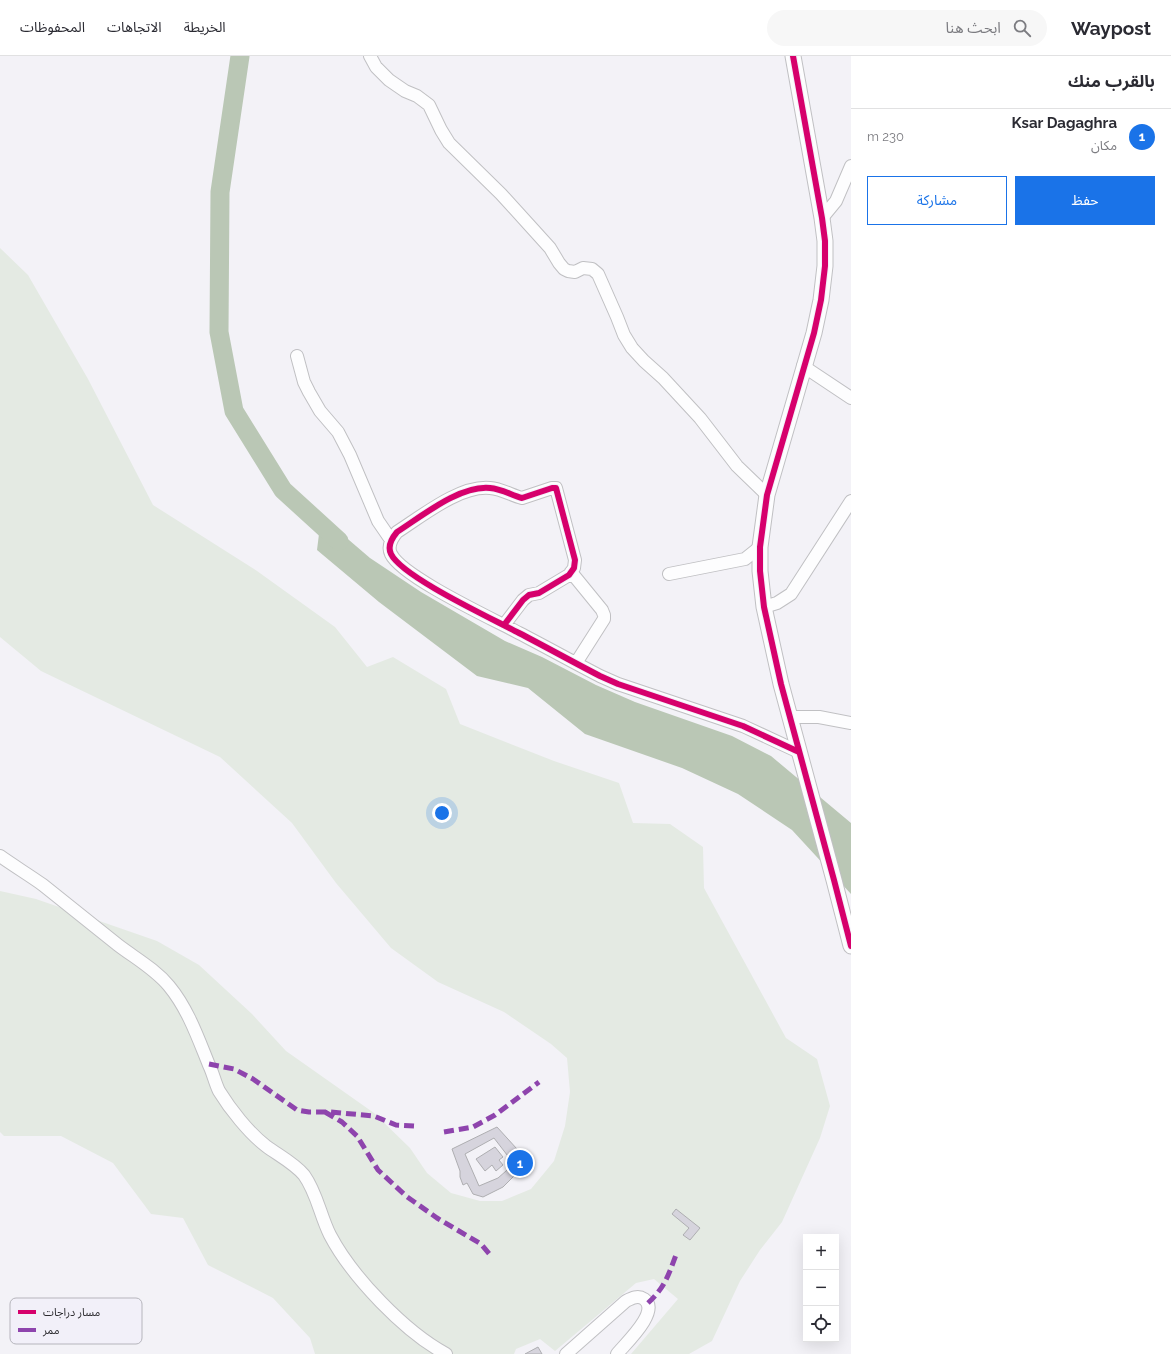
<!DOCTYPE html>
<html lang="ar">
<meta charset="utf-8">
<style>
body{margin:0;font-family:Raleway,"Noto Sans Arabic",sans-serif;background:#f7f7f7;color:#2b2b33;direction:rtl}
.controls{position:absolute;right:12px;bottom:12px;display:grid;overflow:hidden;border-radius:0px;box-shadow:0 4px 16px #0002}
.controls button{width:36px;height:36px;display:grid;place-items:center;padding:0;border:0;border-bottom:1px solid #e1e1e2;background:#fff;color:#2b2b33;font:20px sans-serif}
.you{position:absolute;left:442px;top:757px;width:14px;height:14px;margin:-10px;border:3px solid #fff;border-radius:50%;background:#1a73e8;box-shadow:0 0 0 6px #1a73e833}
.badge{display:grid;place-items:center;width:26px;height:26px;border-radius:50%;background:#1a73e8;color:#fff;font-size:13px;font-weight:700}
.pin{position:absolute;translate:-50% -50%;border:2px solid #fff;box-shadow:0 1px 4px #0006}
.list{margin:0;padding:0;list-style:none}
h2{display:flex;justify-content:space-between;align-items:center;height:52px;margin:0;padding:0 16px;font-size:17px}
h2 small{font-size:13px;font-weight:400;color:#7c7c81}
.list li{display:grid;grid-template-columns:26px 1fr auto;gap:12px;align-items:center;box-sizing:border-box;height:56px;padding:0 16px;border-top:1px solid #e1e1e2}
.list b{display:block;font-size:15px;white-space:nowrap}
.list p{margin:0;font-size:13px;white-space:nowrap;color:#7c7c81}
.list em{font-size:13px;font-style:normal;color:#7c7c81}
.actions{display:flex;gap:8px;padding:12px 16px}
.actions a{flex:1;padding:9px 0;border:1px solid #1a73e8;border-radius:0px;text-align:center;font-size:14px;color:#1a73e8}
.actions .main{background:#1a73e8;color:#fff}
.icon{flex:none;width:22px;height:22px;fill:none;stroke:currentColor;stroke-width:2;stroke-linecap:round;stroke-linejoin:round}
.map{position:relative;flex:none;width:851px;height:1298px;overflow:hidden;direction:ltr}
header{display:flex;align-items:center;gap:24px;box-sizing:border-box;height:56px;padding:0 20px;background:#fff;border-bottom:1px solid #e1e1e2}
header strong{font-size:19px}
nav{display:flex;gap:22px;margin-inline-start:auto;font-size:14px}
.search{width:280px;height:36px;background:#f7f7f7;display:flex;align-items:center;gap:10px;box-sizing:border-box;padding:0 14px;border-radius:22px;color:#7c7c81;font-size:15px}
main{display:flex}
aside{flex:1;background:#fff}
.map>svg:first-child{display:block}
.green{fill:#e4eae3}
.water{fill:#bac7b5}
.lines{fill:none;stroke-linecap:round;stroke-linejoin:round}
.river{stroke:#bac7b5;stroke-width:19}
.building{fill:#d6d4dd;stroke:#aeaeb1;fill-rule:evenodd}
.minor-casing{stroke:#c0c0c3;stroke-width:14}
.tertiary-casing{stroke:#c0c0c3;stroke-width:17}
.minor{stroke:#fdfdfe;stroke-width:12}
.tertiary{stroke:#fdfdfe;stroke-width:15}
.quiet{stroke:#8e44ad;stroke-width:5;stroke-dasharray:10 5;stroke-linecap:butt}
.cycleway-casing{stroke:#f2f0f9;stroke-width:8}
.cycleway{stroke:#d6006c;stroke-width:6}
.key{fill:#f2f0f9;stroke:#b6b5bc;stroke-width:1}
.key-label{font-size:11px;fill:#2b2a2e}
</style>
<header>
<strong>Waypost</strong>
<div class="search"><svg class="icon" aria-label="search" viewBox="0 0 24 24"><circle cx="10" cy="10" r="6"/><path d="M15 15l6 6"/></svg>ابحث هنا</div>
<nav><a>الخريطة</a><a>الاتجاهات</a><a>المحفوظات</a></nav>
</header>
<main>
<aside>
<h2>بالقرب منك<small></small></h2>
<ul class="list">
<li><span class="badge">1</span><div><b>Ksar Dagaghra</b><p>مكان</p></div><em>230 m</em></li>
</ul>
<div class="actions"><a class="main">حفظ</a><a>مشاركة</a></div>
</aside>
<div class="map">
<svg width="851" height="1298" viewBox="0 0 851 1298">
<rect width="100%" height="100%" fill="#f3f2f7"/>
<!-- green -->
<path class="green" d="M 0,192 L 28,219 L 88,323 L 153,449 L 257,515 L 335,571 L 367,611 L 393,601 L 446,633 L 460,668 L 554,705 L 619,727 L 633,767 L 670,768 L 703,791 L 704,832 L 786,982 L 817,1003 L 830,1050 L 820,1082 L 782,1166 L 760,1194 L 740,1225 L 712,1285 L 689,1298 L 631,1298 L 678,1243 L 654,1223 L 636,1227 L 555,1295 L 540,1283 L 516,1293 L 514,1298 L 315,1298 L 310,1282 L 273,1242 L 208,1209 L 183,1162 L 151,1158 L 113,1107 L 61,1080 L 4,1080 L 0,1076 L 0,835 L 36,843 L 157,885 L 199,909 L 252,958 L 286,995 L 374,1057 L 410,1092 L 427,1117 L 451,1137 L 480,1145 L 502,1145 L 531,1133 L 554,1105 L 565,1070 L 570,1036 L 567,1002 L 551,988 L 504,956 L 438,926 L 391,892 L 336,827 L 292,767 L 220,701 L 41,615 L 0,581 Z"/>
<!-- water -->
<path class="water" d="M 321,462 L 335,472 L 370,502 L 421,536 L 505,585 L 542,601 L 596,629 L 635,646 L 732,680 L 771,700 L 851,767 L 851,838 L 792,774 L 738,738 L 682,712 L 585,678 L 528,632 L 477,620 L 379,546 L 317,494 Z"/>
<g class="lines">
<!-- river -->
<path class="river" d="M 240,0 L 220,136 L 219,276 L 234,355 L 283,434 L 339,485"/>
</g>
<!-- building -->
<path class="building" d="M 497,1071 L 517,1093 L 518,1097 L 522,1099 L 528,1106 L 503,1131 L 483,1141 L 473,1138 L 467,1127 L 463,1129 L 460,1121 L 460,1115 L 452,1093 ZM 494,1082 L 514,1108 L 498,1122 L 479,1130 L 465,1098 Z
M 495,1091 L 503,1101 L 499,1104 L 503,1109 L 496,1115 L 492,1109 L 485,1115 L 476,1103 Z
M 676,1153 L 700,1172 L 690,1184 L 683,1179 L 689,1172 L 672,1158 Z
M 538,1291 L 542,1298 L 525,1298 Z"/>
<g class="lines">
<!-- minor casing -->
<g class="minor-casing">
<path id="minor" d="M 370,0 L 376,11 L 389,24 L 405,35 L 417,40 L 429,49 L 441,74 L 449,87 L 501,138 L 531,171 L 550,192 L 559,207 L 564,213 L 568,215 L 575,216 L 583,212 L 592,213 L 598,218 L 617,261 L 624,279 L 632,292 L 644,305 L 663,322 L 700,362 L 737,410 L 767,439
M 822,162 L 836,145 L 851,110
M 297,300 L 304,326 L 309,336 L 320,355 L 338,376 L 350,399 L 378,465 L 391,484
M 803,310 L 851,342
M 571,516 L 602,554 L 604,559 L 604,563 L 576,607
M 669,518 L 745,503 L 760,491
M 764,551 L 777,547 L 791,538 L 851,445
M 504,569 L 523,544 L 529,539 L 539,537 L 569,519 L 574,512 L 575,504 L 556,432 L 552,432 L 522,442 C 511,439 502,433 490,432 C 460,429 422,460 397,476 C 392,482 387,490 391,498 C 402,521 493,563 519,577 C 546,591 573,606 600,620 L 618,628 L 743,670 L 799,696
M 789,661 L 819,661 L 851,667
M 0,800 C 14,810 29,819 43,829 C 68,849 93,869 118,889 C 135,902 155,913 169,930 C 188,953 198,982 209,1009 C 213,1017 215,1027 219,1035 C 230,1053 249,1077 266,1090 C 278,1099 294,1107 304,1119 C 317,1137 320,1159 330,1179 C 352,1221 405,1276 446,1298
M 566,1298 L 626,1245 C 632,1242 638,1239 644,1243 C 661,1255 625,1288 617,1298"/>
</g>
<!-- tertiary casing -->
<g class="tertiary-casing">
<path id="tertiary" d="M 793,0 L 822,162 L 825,185 L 825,210 L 821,244 L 814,277 L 767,439 L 760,491 L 760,515 L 764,551 L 781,628 L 834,824 L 851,890"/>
</g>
<!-- minor -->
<use href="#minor" class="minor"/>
<!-- tertiary -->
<use href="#tertiary" class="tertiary"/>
<!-- quiet -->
<path class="quiet" d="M 209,1008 L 234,1013 L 253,1023 L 297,1054 L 309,1056 L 331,1056 L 374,1060 L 396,1069 L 414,1070
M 325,1056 L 342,1066 L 357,1080 L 378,1114 L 406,1140 L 437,1162 L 481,1188 L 492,1201
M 444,1076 L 473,1071 L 495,1059 L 539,1026
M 648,1247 C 665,1231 668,1220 676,1199"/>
<!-- cycleway casing -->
<g class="cycleway-casing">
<path id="cycleway" d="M 793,0 L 822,162 L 825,185 L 825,210 L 821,244 L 814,277 L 767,439 L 760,491 L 760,515 L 764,551 L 781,628 L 834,824 L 851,890
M 504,569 L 523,544 L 529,539 L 539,537 L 569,519 L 574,512 L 575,504 L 556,432 L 552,432 L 522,442 C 511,439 502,433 490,432 C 460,429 422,460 397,476 C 392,482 387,490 391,498 C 402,521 493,563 519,577 C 546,591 573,606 600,620 L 618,628 L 743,670 L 799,696"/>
</g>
<!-- cycleway -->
<use href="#cycleway" class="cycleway"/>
</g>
<!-- legend -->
<rect x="10" y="1242" width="132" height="46" rx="6" class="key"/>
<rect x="18" y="1254" width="18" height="4" fill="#d6006c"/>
<rect x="18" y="1272" width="18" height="4" fill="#8e44ad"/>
<g class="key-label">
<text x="43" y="1260">مسار دراجات</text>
<text x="43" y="1278">ممر</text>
</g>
</svg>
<div class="controls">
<button>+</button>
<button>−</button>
<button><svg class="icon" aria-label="locate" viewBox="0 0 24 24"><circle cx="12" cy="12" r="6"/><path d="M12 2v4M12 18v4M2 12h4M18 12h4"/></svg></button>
</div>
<div class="you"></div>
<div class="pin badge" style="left:520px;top:1107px">1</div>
</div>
</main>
